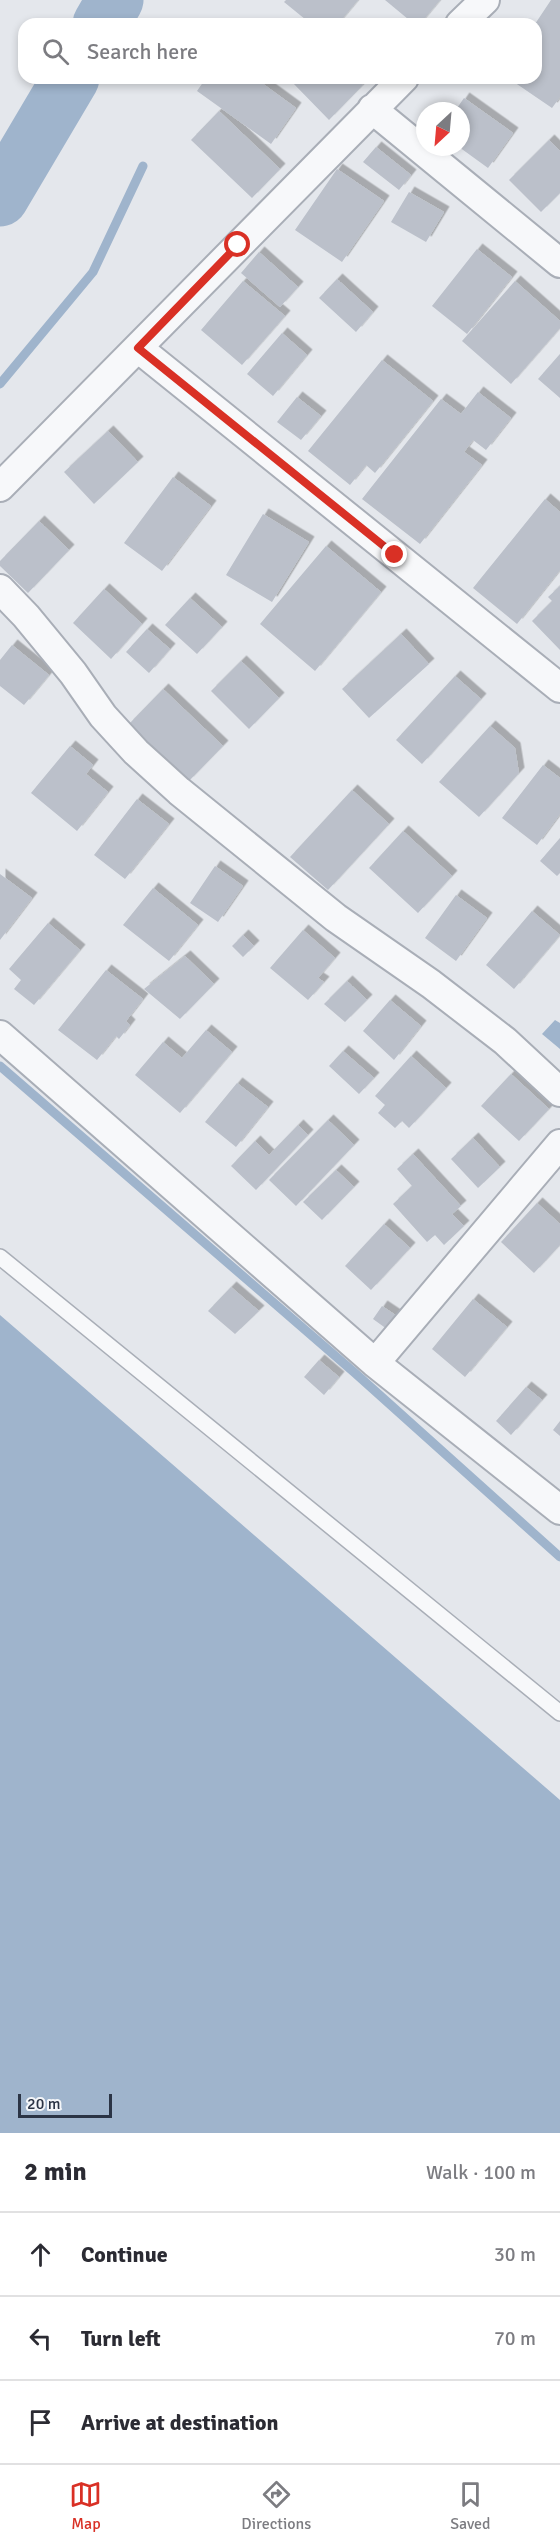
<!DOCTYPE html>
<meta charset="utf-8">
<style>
body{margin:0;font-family:Signika,sans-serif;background:#f7f7f7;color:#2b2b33}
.compass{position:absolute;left:416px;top:102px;width:54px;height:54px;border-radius:50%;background:#fff;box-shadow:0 3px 9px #0003;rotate:206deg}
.scale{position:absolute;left:18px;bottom:15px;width:94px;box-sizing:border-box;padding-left:6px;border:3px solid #2b3445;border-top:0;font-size:16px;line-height:21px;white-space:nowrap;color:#2b3445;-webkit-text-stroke:4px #f4f6f9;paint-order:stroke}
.stop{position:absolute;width:18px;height:18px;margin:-14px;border:4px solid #d93025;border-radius:50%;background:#fff}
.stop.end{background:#d93025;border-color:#fff;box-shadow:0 2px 6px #0008}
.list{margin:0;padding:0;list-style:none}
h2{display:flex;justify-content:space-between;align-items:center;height:78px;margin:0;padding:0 24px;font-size:26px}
h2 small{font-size:20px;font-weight:400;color:#7c7c81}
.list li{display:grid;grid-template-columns:39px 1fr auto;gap:18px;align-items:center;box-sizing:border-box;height:84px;padding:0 24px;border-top:2px solid #e1e1e2}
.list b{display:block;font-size:22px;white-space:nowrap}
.list em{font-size:20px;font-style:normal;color:#7c7c81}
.icon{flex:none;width:33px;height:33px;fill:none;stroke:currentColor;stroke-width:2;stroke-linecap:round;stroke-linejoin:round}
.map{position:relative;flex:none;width:560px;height:2133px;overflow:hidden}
.search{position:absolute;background:#fff;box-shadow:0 3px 9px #0003;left:18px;right:18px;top:18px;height:66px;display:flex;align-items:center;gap:15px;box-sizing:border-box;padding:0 21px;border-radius:18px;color:#7c7c81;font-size:22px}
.sheet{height:330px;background:#fff}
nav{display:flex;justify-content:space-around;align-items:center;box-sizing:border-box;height:84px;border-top:2px solid #e1e1e2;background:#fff;font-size:16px;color:#7c7c81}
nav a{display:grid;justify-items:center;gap:3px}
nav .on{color:#d93025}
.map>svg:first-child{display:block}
.water{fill:#9fb4cc}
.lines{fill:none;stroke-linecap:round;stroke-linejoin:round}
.stream{stroke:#9fb4cc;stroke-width:9}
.river{stroke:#9fb4cc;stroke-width:57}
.building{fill:#bbc0ca;filter:url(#shadow)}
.service-casing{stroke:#a9aeb7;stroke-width:18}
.minor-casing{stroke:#a9aeb7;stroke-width:32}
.service{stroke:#f7f8fa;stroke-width:15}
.minor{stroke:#f7f8fa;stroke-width:28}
.route{stroke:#d93025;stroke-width:8}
</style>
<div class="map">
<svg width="560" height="2133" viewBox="0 0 560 2133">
<defs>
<filter id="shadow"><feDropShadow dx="5.5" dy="-5.5" stdDeviation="0" flood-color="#0004"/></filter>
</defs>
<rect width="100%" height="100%" fill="#e4e7ec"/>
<!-- water -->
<path class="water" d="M 555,1020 L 560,1023 L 560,1049 L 542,1034 Z
M 0,1315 L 560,1800 L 560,2133 L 0,2133 Z"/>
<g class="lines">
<!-- stream -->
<path class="stream" d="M 0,384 L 93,272 L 143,166
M 0,1066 L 355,1373 L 560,1557"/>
<!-- river -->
<path class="river" d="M 101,24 L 115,0
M 0,198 L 71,78"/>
</g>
<!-- building -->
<path class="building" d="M 286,0 L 358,0 L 338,24 L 311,24 L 284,2 Z
M 385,0 L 440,0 L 420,24 L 414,24 Z
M 551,0 L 560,0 L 560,97 L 552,108 L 508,78 L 536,78 L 535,24 Z
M 206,78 L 255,78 L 296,108 L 271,144 L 197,91 Z
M 296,78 L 356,78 L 363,85 L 329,120 L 292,82 Z
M 464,98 L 513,133 L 488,168 L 459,147 L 461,147 L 461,111 L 455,111 Z
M 219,111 L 280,169 L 252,198 L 191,140 Z
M 549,140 L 560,151 L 560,193 L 541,212 L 509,180 Z
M 376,147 L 411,175 L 399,190 L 363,162 Z
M 337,169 L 384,201 L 342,262 L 295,230 Z
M 409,192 L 444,212 L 426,242 L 391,222 Z
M 477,249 L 512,277 L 467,334 L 432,306 Z
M 259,252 L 298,287 L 280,307 L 241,273 Z
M 337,279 L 373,312 L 356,332 L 319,298 Z
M 243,281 L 285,316 L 242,365 L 201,330 Z
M 515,281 L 560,321 L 560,328 L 511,384 L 462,341 Z
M 282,333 L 307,355 L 273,396 L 247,374 Z
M 560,354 L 560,398 L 538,379 Z
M 382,360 L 433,401 L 375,473 L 366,465 L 350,485 L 308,451 Z
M 478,392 L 511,418 L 486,450 L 473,440 L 464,452 L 482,465 L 420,544 L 362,499 L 441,399 L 461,414 Z
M 297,397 L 321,416 L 301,440 L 277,422 Z
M 108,431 L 138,462 L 94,504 L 64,472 Z
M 173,477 L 211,506 L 162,571 L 124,543 Z
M 545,499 L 560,512 L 560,570 L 517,624 L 473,588 Z
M 263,514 L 309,542 L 272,602 L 226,575 Z
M 39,521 L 69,550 L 28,593 L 0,566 L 0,561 Z
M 326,546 L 381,592 L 315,671 L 260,624 Z
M 560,586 L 560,650 L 532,621 L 552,601 L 548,597 Z
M 104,589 L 142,624 L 111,659 L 73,623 Z
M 190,598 L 222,627 L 197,654 L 165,625 Z
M 147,629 L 170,649 L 149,673 L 126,652 Z
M 401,634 L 429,664 L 369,718 L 342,689 Z
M 12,645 L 49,675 L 24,705 L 0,686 L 0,660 Z
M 241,661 L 279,698 L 249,729 L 211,691 Z
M 455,676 L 481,699 L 422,764 L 396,740 Z
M 163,689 L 223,746 L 188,782 L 128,725 Z
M 490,726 L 515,748 L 519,773 L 479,817 L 439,782 Z
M 70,746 L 93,765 L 86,774 L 108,792 L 77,831 L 31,793 Z
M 543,765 L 560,778 L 560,814 L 537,845 L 502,818 Z
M 352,790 L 389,824 L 328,890 L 290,857 Z
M 137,799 L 169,824 L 125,879 L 94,855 Z
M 403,831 L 452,876 L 418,913 L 369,868 Z
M 560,838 L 560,873 L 557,876 L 540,861 Z
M 215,866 L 243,886 L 218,922 L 190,903 Z
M 0,874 L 32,898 L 0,940 Z
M 153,888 L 198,925 L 169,961 L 123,925 Z
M 456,895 L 487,918 L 456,961 L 425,938 Z
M 532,911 L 560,935 L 514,989 L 486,965 Z
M 48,923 L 80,950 L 34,1005 L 14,989 L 21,980 L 9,969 Z
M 303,930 L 335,958 L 318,978 L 324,982 L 308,1000 L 270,968 Z
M 243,935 L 254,946 L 243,957 L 232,946 Z
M 185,956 L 214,984 L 180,1019 L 144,989 Z
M 106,970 L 143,999 L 126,1021 L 130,1025 L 119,1039 L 116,1036 L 97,1060 L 58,1030 Z
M 347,981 L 367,1000 L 345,1022 L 324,1004 Z
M 390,1000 L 421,1026 L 394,1060 L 363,1031 Z
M 206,1030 L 232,1052 L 180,1113 L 135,1075 L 163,1042 L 182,1058 Z
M 343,1051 L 374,1078 L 359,1094 L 329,1066 Z
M 411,1056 L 446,1088 L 409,1128 L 402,1121 L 395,1128 L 378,1113 L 385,1105 L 375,1096 Z
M 511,1074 L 549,1109 L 519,1141 L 481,1106 Z
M 237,1083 L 268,1107 L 236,1147 L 205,1122 Z
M 328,1120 L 354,1145 L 296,1206 L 269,1180 Z
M 298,1125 L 308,1135 L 256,1190 L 231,1166 L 255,1141 L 269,1155 Z
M 473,1138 L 500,1167 L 478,1188 L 451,1159 Z
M 413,1154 L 461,1206 L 452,1214 L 464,1226 L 444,1245 L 435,1235 L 427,1242 L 393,1204 L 412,1186 L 397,1169 Z
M 336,1170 L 354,1187 L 322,1220 L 303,1202 Z
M 537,1203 L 560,1224 L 560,1245 L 534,1273 L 501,1242 Z
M 384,1224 L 410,1248 L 371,1290 L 345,1266 Z
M 231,1287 L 259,1311 L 235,1334 L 208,1311 Z
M 473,1299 L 507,1327 L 465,1377 L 432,1349 Z
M 382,1306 L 400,1318 L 391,1332 L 373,1319 Z
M 319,1360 L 339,1377 L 324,1395 L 304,1377 Z
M 526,1387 L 542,1400 L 511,1435 L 496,1421 Z
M 560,1421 L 560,1436 L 553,1430 Z"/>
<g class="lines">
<!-- service casing -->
<g class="service-casing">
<path id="service" d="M 0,1257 L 560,1713"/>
</g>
<!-- minor casing -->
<g class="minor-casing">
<path id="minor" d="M 460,24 L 485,0
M 372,109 L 560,263
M 138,348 L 560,688
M 0,487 L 404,78
M 0,589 L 26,616 L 73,673 L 103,716 L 136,752 L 179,791 L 336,918 L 431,984 L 505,1041 L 560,1092
M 0,1035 L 375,1363 L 560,1510
M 375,1363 L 560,1144"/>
</g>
<!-- service -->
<use href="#service" class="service"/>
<!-- minor -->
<use href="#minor" class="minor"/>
</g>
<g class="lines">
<!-- route -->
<path class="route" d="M 238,245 L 138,348 L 395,555"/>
</g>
</svg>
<svg class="compass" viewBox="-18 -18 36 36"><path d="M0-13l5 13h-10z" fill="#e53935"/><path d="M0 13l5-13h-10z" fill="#7c7c81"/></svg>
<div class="scale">20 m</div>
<div class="stop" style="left:238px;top:245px"></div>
<div class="stop end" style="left:395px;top:555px"></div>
<div class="search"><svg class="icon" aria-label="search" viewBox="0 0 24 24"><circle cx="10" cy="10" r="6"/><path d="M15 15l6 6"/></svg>Search here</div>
</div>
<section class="sheet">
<h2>2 min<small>Walk · 100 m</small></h2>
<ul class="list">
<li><svg class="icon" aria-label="ahead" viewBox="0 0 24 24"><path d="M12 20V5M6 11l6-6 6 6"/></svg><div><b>Continue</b></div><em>30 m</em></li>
<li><svg class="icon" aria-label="left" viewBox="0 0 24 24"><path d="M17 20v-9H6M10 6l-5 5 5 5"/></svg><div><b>Turn left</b></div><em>70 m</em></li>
<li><svg class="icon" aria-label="arrive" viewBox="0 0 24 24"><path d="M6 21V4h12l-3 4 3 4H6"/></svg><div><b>Arrive at destination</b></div></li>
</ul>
</section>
<nav>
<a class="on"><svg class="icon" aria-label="map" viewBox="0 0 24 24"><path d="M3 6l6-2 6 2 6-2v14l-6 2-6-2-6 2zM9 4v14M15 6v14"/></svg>Map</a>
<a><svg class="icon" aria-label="directions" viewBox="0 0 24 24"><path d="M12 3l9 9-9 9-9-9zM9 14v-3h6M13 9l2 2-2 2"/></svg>Directions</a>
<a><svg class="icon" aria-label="saved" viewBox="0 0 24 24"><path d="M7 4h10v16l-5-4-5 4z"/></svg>Saved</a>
</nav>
